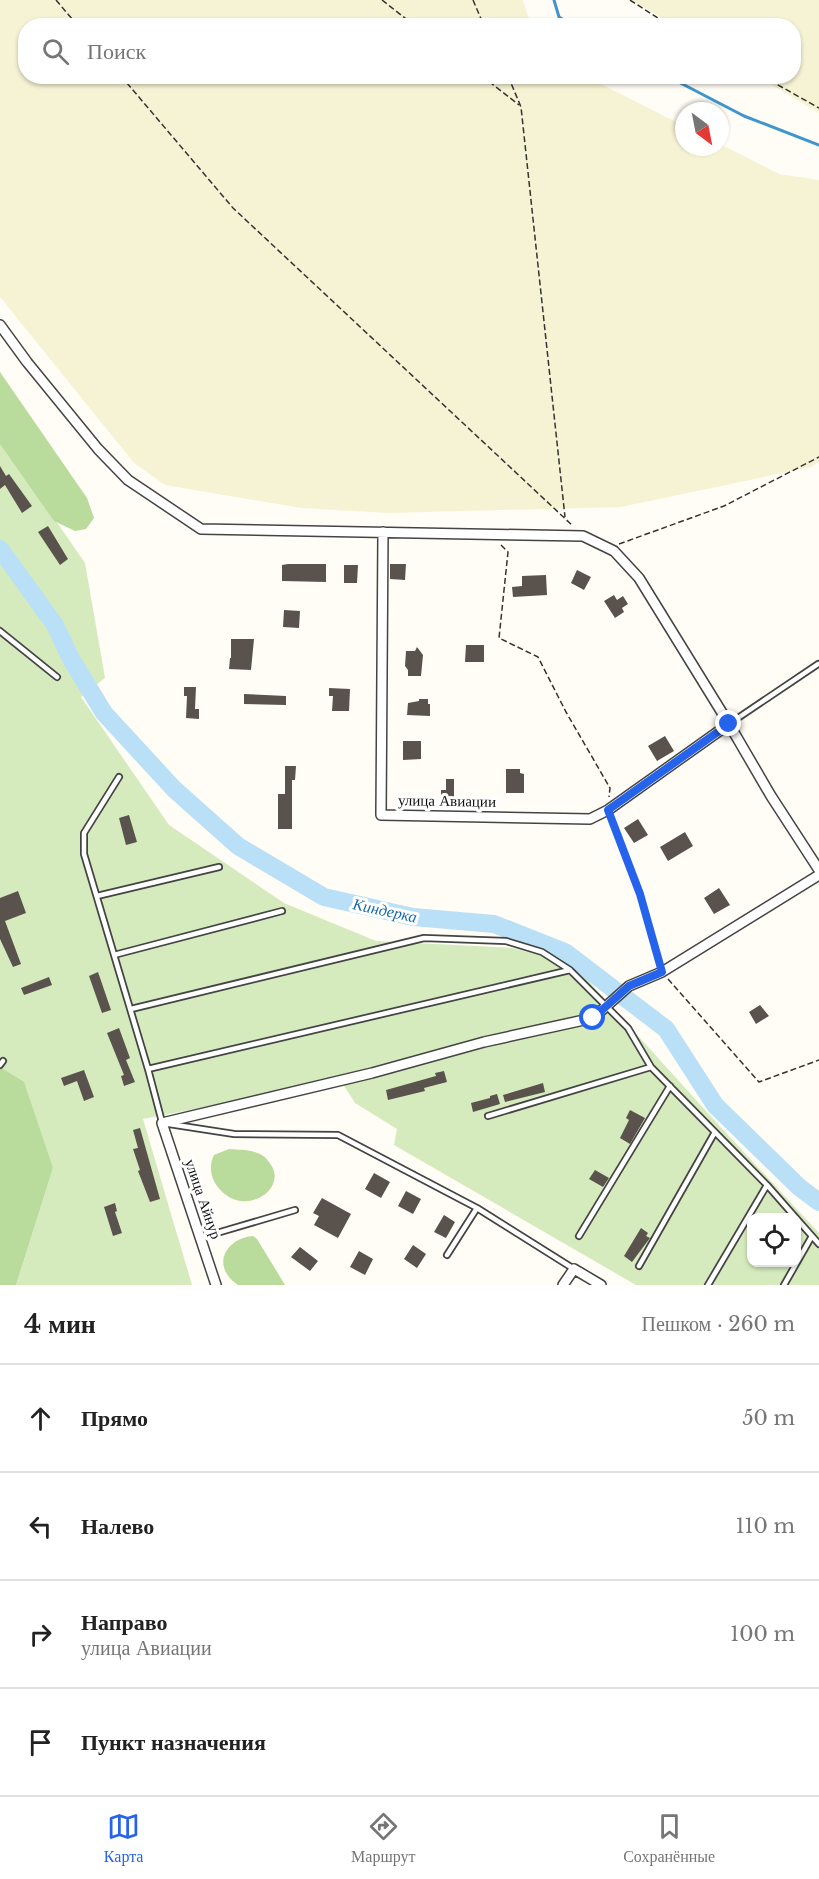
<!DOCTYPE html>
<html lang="ru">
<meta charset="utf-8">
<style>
body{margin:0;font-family:"Libre Baskerville",serif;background:#f2f2f2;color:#222}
.controls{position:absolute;right:18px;bottom:18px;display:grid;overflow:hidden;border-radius:12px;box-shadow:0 2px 4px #0004}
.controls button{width:54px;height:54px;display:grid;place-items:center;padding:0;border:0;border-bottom:2px solid #e0e0e0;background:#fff;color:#222;font:30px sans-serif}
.compass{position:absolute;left:675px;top:102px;width:54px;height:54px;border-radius:50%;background:#fff;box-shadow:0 2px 4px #0004;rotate:148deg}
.stop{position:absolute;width:18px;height:18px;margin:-14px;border:4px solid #2563eb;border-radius:50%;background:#fff}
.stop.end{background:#2563eb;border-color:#fff;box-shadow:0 2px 6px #0008}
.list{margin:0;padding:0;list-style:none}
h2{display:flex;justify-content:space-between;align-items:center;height:78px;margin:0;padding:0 24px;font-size:26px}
h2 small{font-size:20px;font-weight:400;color:#767676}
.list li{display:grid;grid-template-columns:39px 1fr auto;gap:18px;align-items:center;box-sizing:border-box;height:108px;padding:0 24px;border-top:2px solid #e0e0e0}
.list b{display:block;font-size:22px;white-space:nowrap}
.list p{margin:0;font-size:20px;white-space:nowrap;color:#767676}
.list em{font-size:20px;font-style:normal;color:#767676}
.icon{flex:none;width:33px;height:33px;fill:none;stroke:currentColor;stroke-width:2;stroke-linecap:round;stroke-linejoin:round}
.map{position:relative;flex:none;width:819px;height:1285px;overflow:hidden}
.search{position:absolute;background:#fff;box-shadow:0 2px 4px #0004;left:18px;right:18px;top:18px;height:66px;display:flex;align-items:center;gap:15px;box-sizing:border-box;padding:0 21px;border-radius:24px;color:#767676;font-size:22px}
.sheet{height:510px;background:#fff}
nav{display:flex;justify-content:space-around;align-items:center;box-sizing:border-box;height:84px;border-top:2px solid #e0e0e0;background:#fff;font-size:16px;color:#767676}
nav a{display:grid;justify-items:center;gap:3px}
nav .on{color:#2563eb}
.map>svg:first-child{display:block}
.farmland{fill:#f6f3d4}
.green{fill:#d5ebbd;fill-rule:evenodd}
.forest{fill:#b9dc9c}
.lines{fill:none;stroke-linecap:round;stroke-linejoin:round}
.stream{stroke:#3f96cf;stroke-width:3}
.river{stroke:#b9e0f7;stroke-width:18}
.building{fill:#5a524d}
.service-casing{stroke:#444;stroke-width:8}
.minor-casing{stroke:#444;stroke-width:12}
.path{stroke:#333;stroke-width:1.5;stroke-dasharray:6 3;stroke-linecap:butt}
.service{stroke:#fff;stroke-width:4.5}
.minor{stroke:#fff;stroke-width:9}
.route{stroke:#2563eb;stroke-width:8}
.labels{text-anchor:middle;stroke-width:6;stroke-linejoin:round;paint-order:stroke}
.street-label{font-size:15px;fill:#111;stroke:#fff}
.water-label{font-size:16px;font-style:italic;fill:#1768a6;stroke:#fff}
</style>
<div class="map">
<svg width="819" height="1285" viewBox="0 0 819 1285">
<rect width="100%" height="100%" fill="#fffdf5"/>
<!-- farmland -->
<path class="farmland" d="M 0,0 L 523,0 L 531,25 L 26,26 L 26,76 L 587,77 L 684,126 L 684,147 L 720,147 L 720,144 L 779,174 L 819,180 L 819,462 L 811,467 L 621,507 L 388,513 L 301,508 L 165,485 L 134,463 L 0,297 Z
M 631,0 L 819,0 L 819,113 L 758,77 L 794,76 L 794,26 L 674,25 Z"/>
<!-- green -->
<path class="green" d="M 0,440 L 85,563 L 105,678 L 81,697 L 169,825 L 284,903 L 376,941 L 513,948 L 574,965 L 715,1121 L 819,1233 L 819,1285 L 636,1285 L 394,1145 L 397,1129 L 355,1103 L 341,1081 L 143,1119 L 192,1285 L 16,1285 L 53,1168 L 0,1067 ZM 752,1218 L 796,1218 L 796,1262 L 752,1262 Z"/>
<!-- forest -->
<path class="forest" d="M 0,372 L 87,498 L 94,518 L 86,529 L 75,531 L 54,521 L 0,444 Z
M 0,1067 L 24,1082 L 53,1168 L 16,1285 L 0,1285 Z
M 229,1149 C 238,1150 249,1149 257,1153 C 264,1155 267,1159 271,1165 C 288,1190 242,1220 217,1186 C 210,1176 209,1165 214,1155 Z
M 253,1236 L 257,1239 L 285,1285 L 238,1285 C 234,1282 229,1278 227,1274 C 215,1255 234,1237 253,1236 Z"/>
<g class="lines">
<!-- stream -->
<path class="stream" d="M 554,0 L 559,17 L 574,26
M 667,76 L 744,116 L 819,145"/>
<!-- river -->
<path class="river" d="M 0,549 L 55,625 L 71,659 L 104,713 L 174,789 L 238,846 L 324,897 L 413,917 L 494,924 L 565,952 L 666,1029 L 715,1105 L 799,1187 L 819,1202"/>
</g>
<!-- building -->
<path class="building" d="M 0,466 L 6,476 L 9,474 L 32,506 L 22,513 L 5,485 L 0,489 Z
M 48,526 L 68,559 L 60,565 L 38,532 Z
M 288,564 L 326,564 L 326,582 L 282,581 L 282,565 Z
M 390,564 L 406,564 L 405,580 L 390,579 Z
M 344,565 L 358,565 L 357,583 L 344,583 Z
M 577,570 L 591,577 L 584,590 L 571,583 Z
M 546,575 L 547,595 L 513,597 L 512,587 L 522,586 L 522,576 Z
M 614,595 L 617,600 L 623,596 L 628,604 L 622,608 L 624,612 L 615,618 L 604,601 Z
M 284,610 L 300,611 L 299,628 L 283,627 Z
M 231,639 L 254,639 L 251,670 L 229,669 L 230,658 L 231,658 Z
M 466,645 L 484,645 L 484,662 L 465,662 Z
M 417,647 L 423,655 L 421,676 L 408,676 L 408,670 L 405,666 L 406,651 L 415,651 Z
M 184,687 L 196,687 L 195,709 L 199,709 L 199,719 L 186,718 L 187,696 L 184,696 Z
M 329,688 L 350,689 L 349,711 L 332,711 L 333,696 L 329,696 Z
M 244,694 L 286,696 L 286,705 L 244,704 Z
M 419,699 L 428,699 L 428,704 L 430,704 L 430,716 L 407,715 L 408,703 L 419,701 Z
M 665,736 L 674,751 L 657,761 L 648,746 Z
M 403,741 L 421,741 L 421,759 L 403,760 Z
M 285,766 L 296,766 L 295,780 L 292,780 L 292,829 L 278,829 L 278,794 L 285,794 Z
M 506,769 L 520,769 L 520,773 L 524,774 L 524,793 L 506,793 Z
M 446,779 L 454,779 L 454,798 L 441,798 L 441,790 L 446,790 Z
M 129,815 L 137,842 L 126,845 L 119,818 Z
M 638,819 L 648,835 L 634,843 L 624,828 Z
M 685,832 L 693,846 L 668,861 L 660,847 Z
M 719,888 L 730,905 L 714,914 L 704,898 Z
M 18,891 L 26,913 L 5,921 L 21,964 L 13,967 L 0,939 L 0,898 Z
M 98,972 L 111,1010 L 102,1013 L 89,976 Z
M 49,977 L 52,985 L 24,995 L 21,988 Z
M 760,1005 L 769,1016 L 756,1024 L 749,1012 Z
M 119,1028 L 130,1058 L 126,1060 L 135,1082 L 124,1086 L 121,1076 L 124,1075 L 107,1033 Z
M 84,1070 L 94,1097 L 84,1101 L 77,1081 L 64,1086 L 61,1078 Z
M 444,1071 L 447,1082 L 424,1088 L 425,1091 L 388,1100 L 386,1090 L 436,1076 L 435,1073 Z
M 543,1083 L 545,1092 L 505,1102 L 503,1095 Z
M 497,1094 L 500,1104 L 473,1112 L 471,1103 L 490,1098 L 490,1096 Z
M 630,1110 L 645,1118 L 630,1144 L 620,1138 L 629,1120 L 626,1118 Z
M 140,1128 L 160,1199 L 150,1202 L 138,1171 L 140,1170 L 133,1149 L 138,1148 L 133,1130 Z
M 595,1170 L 609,1178 L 603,1187 L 589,1179 Z
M 374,1173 L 390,1182 L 381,1198 L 365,1189 Z
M 406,1191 L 421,1199 L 413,1214 L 398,1206 Z
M 322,1198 L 351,1214 L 338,1238 L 314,1225 L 319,1216 L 313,1213 Z
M 115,1203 L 117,1211 L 115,1212 L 122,1233 L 113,1236 L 104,1207 Z
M 444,1215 L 455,1222 L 446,1238 L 434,1232 Z
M 641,1228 L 648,1233 L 646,1236 L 650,1238 L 632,1262 L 624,1256 Z
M 413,1245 L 426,1254 L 417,1268 L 404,1259 Z
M 300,1247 L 318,1261 L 310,1271 L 291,1257 Z
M 359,1251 L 373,1259 L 365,1275 L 350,1267 Z"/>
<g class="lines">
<!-- service casing -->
<g class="service-casing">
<path id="service" d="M 0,631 L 57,677
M 729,724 L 818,664
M 119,777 L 84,833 L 84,854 L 148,1069 L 162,1122
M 97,896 L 219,867
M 114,955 L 282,911
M 131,1009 L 424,938 L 506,941 L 542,952 L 570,970
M 0,1065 L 3,1061
M 148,1069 L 570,970 L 628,1028 L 651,1067 L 767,1185 L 796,1218
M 488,1116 L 651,1067
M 169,1124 L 234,1134 L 338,1135 L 477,1208 L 574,1269
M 796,1218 L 819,1244
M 579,1236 L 670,1086
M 200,1238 L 295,1210
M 447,1255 L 477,1208
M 639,1266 L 715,1132
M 708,1285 L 767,1185
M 784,1285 L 812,1236"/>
</g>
<!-- minor casing -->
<g class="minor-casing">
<path id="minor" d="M 0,325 L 27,362 L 98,449 L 128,480 L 201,529 L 583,536 L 614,551 L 639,578 L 729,724 L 771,796 L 819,870
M 383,532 L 381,815 L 590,819 L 608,810 L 729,724
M 216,1285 L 162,1123 L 372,1073 L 484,1042 L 593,1018 L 629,986 L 662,972 L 819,875
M 563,1285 L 574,1269 L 601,1285"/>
</g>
<!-- path -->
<path class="path" d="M 56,0 L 78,26
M 382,0 L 415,26
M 473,0 L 484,26
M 630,0 L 670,26
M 121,76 L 233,208 L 573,526
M 482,76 L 519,105
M 508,76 L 521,107 L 565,517
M 762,76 L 819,108
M 619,544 L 724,506 L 819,457
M 501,545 L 508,552 L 499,638 L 538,657 L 566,712 L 610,788 L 609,797
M 612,819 L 641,894 L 659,962
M 668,979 L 759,1082 L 819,1060"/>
<!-- service -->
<use href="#service" class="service"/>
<!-- minor -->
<use href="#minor" class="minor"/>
</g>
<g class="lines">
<!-- route -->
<path class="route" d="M 593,1018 L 629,986 L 662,972 L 640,894 L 608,810 L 729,724"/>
</g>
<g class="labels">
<!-- street labels -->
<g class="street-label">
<text transform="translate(447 801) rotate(1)" y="5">улица Авиации</text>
<text transform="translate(203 1199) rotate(71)" y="5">улица Айнур</text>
</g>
<!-- water labels -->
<g class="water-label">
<text transform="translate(385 910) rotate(12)" y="6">Киндерка</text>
</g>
</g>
</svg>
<div class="controls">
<button><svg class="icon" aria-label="locate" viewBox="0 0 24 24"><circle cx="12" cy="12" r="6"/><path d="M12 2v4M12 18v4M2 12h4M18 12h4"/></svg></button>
</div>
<svg class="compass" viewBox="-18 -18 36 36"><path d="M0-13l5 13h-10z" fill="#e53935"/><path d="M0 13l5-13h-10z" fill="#767676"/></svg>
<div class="stop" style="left:593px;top:1018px"></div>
<div class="stop end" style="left:729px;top:724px"></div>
<div class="search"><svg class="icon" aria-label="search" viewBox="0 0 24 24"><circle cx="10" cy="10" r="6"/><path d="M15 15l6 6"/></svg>Поиск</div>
</div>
<section class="sheet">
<h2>4 мин<small>Пешком · 260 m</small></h2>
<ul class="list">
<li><svg class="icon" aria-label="ahead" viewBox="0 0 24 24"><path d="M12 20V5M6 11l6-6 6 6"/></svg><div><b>Прямо</b></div><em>50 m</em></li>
<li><svg class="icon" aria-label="left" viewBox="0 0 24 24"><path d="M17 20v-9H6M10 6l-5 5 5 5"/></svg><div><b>Налево</b></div><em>110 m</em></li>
<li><svg class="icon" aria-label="right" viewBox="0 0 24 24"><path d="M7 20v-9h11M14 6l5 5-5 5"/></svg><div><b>Направо</b><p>улица Авиации</p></div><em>100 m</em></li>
<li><svg class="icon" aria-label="arrive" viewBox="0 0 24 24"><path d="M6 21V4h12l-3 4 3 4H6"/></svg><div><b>Пункт назначения</b></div></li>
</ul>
</section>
<nav>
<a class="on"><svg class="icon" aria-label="map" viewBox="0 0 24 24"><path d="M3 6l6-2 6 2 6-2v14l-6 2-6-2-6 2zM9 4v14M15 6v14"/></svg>Карта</a>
<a><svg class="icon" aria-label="directions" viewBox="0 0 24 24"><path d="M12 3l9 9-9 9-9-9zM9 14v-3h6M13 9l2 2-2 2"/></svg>Маршрут</a>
<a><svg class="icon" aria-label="saved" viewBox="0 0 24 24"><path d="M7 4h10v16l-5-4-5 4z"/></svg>Сохранённые</a>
</nav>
